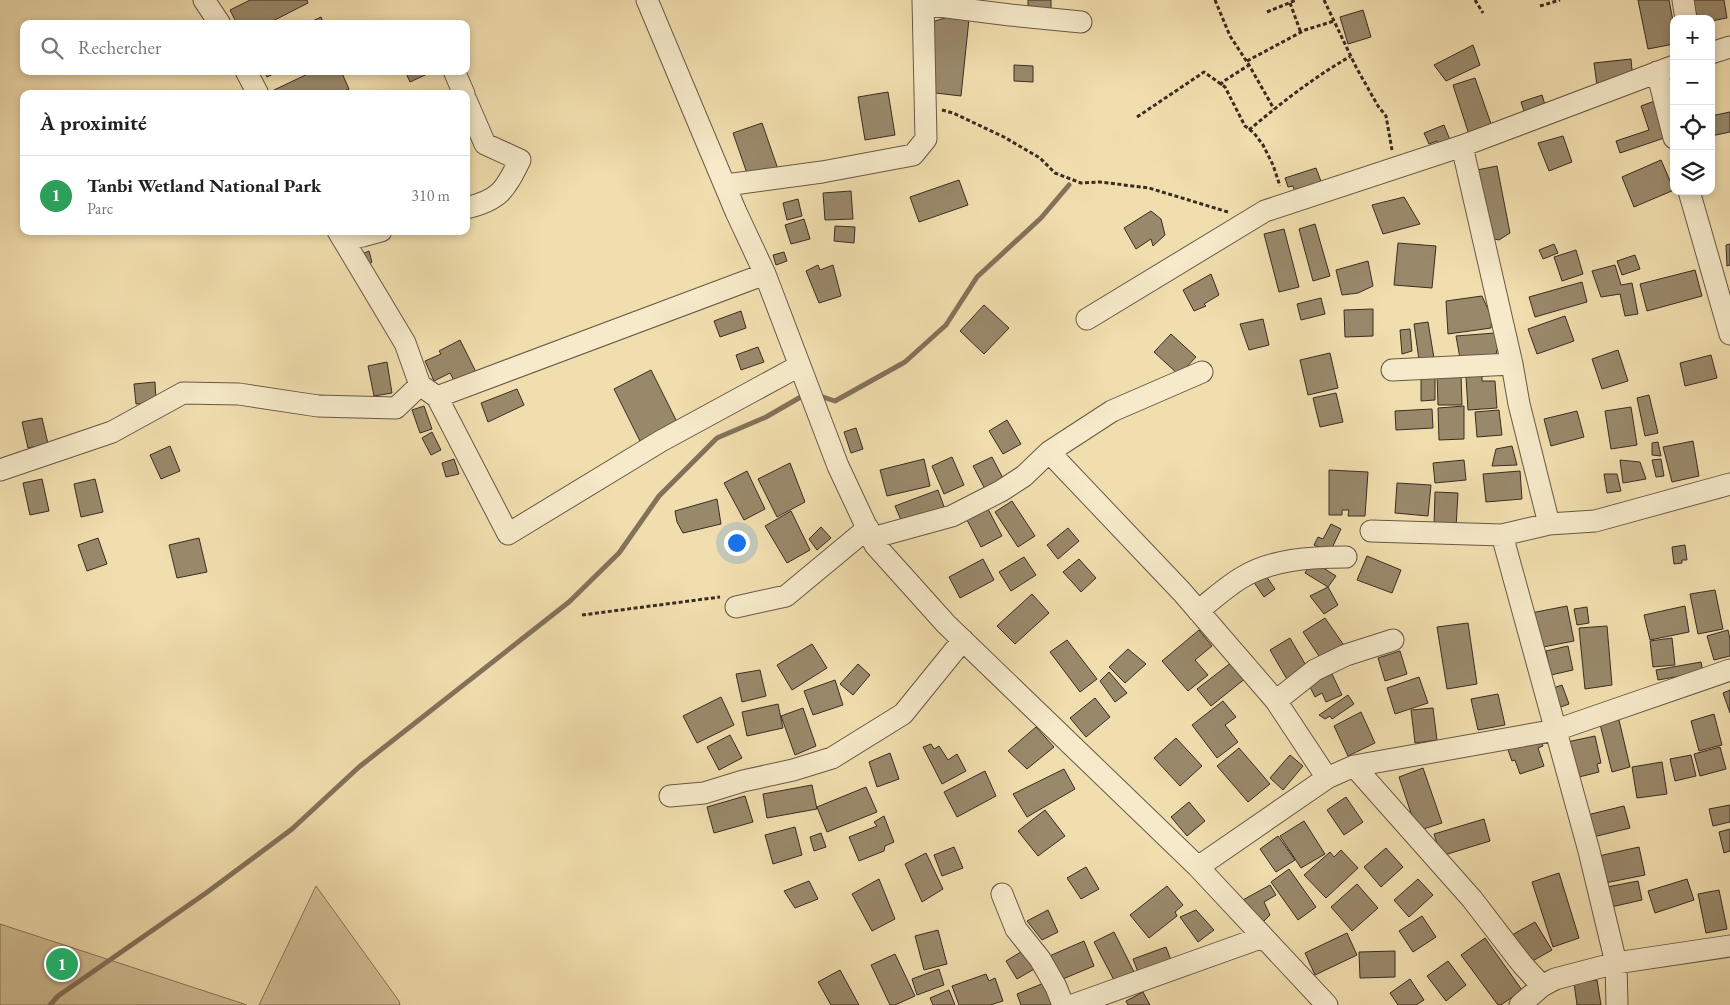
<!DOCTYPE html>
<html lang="fr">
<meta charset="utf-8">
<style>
body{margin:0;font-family:"EB Garamond",serif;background:#f6f6f6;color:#202124}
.controls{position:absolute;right:15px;top:15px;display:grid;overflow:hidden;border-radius:10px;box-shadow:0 2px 8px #0003}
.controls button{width:45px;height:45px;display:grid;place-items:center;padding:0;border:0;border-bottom:1px solid #e0e0e0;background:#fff;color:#202124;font:25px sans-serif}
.you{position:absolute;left:736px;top:542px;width:18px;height:18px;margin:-12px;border:4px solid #fff;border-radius:50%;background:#1a73e8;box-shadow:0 0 0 8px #1a73e833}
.badge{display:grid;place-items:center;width:32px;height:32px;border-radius:50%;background:#d93025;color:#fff;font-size:16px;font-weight:700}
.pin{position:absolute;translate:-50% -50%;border:2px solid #fff;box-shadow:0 1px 5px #0006}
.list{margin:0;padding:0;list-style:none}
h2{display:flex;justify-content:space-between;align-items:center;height:65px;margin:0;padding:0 20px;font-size:21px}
h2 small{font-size:16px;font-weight:400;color:#757577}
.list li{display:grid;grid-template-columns:32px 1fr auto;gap:15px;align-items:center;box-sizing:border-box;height:80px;padding:0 20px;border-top:1px solid #e0e0e0}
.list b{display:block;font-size:19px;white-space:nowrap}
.list p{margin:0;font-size:16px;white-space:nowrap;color:#757577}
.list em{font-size:16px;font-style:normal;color:#757577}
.icon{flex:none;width:28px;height:28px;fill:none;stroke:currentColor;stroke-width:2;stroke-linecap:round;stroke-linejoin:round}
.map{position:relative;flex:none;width:1730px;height:1005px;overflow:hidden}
.search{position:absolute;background:#fff;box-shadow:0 2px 8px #0003;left:20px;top:20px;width:450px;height:55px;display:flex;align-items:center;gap:12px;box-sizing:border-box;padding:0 18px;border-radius:10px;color:#757577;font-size:19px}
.panel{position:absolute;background:#fff;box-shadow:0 2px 8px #0003;left:20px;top:90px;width:450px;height:145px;border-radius:10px}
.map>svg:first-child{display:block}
.green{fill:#d2c096;stroke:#86765c}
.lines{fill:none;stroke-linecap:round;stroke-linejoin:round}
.stream{stroke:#83725a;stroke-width:5}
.building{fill:#99896b;stroke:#3a2c23}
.minor-casing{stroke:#685846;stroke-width:23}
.path{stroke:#3a2c23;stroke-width:3;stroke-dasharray:4 2.5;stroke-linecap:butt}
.minor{stroke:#f6eaca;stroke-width:21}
</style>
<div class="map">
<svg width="1730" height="1005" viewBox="0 0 1730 1005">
<rect width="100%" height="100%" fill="#f1deae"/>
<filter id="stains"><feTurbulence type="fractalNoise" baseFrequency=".004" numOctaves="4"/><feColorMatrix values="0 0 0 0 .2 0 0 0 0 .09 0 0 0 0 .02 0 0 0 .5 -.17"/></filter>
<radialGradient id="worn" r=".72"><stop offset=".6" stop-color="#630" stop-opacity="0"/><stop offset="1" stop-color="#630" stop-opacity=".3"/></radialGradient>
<!-- green -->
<path class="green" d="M 316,886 L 399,1001 L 400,1005 L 259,1005 Z
M 0,924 L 247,1005 L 0,1005 Z"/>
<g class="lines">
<!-- stream -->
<path class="stream" d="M 817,395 L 835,401 L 905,362 L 946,325 L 977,277 L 1041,218 L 1069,185
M 50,1005 L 58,996 L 206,893 L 292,829 L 359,767 L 569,602 L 619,553 L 659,496 L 717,438 L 766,417 L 806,394"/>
</g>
<!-- building -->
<path class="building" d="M 250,0 L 307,0 L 308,3 L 267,24 L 237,24 L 230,10 Z
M 1028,0 L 1051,0 L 1051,9 L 1028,10 Z
M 1638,0 L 1669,0 L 1674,26 L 1674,44 L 1648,49 Z
M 1693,0 L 1724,0 L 1727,18 L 1711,21 L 1711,19 L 1697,19 Z
M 1363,10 L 1371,37 L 1348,44 L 1340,17 Z
M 951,16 L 969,19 L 961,96 L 927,92 L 932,22 Z
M 321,17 L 324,24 L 306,24 Z
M 1473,45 L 1480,65 L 1446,81 L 1434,65 Z
M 1631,59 L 1633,81 L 1597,85 L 1594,63 Z
M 1014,65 L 1033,66 L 1033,82 L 1014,81 Z
M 264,71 L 279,71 L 267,77 Z
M 314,71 L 341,71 L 349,89 L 338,94 L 276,94 L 274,90 Z
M 405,71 L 434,71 L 410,82 Z
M 1475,78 L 1497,141 L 1473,147 L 1453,85 Z
M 888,92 L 895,135 L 865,140 L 858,97 Z
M 1542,95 L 1546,108 L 1525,114 L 1521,102 Z
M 1660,99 L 1673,135 L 1620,153 L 1616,141 L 1649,130 L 1641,106 Z
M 1730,112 L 1730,132 L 1711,136 L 1711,116 Z
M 762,123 L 779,172 L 750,182 L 733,133 Z
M 1444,125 L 1454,150 L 1443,155 L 1437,141 L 1429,144 L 1424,133 Z
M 1563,136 L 1572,162 L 1549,171 L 1538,143 Z
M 1661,160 L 1674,190 L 1634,207 L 1622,177 Z
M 1497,166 L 1510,233 L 1499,240 L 1491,238 L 1472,171 Z
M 1316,168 L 1322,184 L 1295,192 L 1293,186 L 1288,187 L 1285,178 Z
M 959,180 L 968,205 L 919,222 L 910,197 Z
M 851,191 L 853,219 L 825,220 L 823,193 Z
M 1404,197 L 1420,224 L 1383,234 L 1372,205 Z
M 798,199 L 802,216 L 787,220 L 783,203 Z
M 1151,211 L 1161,219 L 1165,235 L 1153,246 L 1151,239 L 1136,249 L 1124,228 Z
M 804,219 L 810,239 L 791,244 L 785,225 Z
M 1315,224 L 1330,276 L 1313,281 L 1299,229 Z
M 835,226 L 855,227 L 854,243 L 834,241 Z
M 1284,229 L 1299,287 L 1279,292 L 1264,234 Z
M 1398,243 L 1436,246 L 1432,288 L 1394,285 Z
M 1554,244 L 1558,253 L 1543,259 L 1539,250 Z
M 1730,244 L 1730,265 L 1727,266 L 1726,245 Z
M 1576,250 L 1583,274 L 1562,281 L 1554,257 Z
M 369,251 L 372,262 L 365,266 L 360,255 Z
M 784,252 L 787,261 L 776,265 L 773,255 Z
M 1635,255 L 1640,269 L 1622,275 L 1617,261 Z
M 1368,261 L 1373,286 L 1358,293 L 1342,295 L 1336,270 Z
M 818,265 L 820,270 L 833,265 L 841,296 L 819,303 L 806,271 Z
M 1615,265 L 1621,285 L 1632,283 L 1638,314 L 1625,316 L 1620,294 L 1601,297 L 1592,271 Z
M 1695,270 L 1702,296 L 1647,311 L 1640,284 Z
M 1211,274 L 1219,295 L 1204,304 L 1206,306 L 1194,311 L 1183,290 Z
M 1582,282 L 1587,302 L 1535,317 L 1529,297 Z
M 1482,296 L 1492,318 L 1491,328 L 1448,334 L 1446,301 Z
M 1321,298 L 1325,314 L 1301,320 L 1297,304 Z
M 984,305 L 1009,328 L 984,354 L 960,331 Z
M 1373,309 L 1373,336 L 1345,337 L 1344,310 Z
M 741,311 L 746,328 L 720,337 L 714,321 Z
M 1565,316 L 1574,341 L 1537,354 L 1528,329 Z
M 1263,319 L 1269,345 L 1249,350 L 1240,324 Z
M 1428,322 L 1434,358 L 1419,360 L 1414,324 Z
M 1410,329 L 1412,351 L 1402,354 L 1400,330 Z
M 1495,333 L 1498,347 L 1494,361 L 1461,364 L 1456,336 Z
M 1171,334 L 1196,357 L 1179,375 L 1154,352 Z
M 460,340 L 478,376 L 457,386 L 450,373 L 434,381 L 425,361 L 441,354 L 439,351 Z
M 758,347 L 764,362 L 741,370 L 736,355 Z
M 1618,350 L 1628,381 L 1602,389 L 1592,359 Z
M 1330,353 L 1338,388 L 1308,395 L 1300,360 Z
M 1711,355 L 1717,378 L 1685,386 L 1680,363 Z
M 387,362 L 392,393 L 374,396 L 368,366 Z
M 651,370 L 678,424 L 641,443 L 614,389 Z
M 1461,374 L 1462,405 L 1438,405 L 1437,375 Z
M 1482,376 L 1482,381 L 1495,381 L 1497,408 L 1468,410 L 1466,377 Z
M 1421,378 L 1435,378 L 1435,400 L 1421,401 Z
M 155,382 L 156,403 L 136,404 L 134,384 Z
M 517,389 L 524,405 L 488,422 L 481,403 Z
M 1336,393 L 1343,422 L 1320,427 L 1313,398 Z
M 1649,395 L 1658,433 L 1645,436 L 1637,398 Z
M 424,406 L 432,429 L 420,433 L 412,410 Z
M 1464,406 L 1464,439 L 1439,440 L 1438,408 Z
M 1631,407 L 1637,445 L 1611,449 L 1605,411 Z
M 1432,409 L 1433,428 L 1396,430 L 1395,411 Z
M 1499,410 L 1502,435 L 1477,437 L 1475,412 Z
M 1577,411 L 1584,437 L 1551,446 L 1544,419 Z
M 42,418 L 48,444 L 28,448 L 22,422 Z
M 1007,420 L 1021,444 L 1003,454 L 989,431 Z
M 856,428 L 863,449 L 851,453 L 844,432 Z
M 432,432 L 441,450 L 431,455 L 422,438 Z
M 1693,441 L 1699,476 L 1672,482 L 1663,447 Z
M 1658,442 L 1661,456 L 1652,455 L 1652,443 Z
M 170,446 L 180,471 L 161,479 L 150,455 Z
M 1512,446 L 1517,465 L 1492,466 L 1496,449 Z
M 952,457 L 964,485 L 944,494 L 932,466 Z
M 992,457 L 1006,484 L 987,493 L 973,466 Z
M 454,459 L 459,474 L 446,477 L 442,463 Z
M 924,459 L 930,486 L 887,496 L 880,470 Z
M 1661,459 L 1664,476 L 1656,477 L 1652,460 Z
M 1464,460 L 1466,480 L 1435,483 L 1433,463 Z
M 1620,460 L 1640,462 L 1646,479 L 1623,483 Z
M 790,463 L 805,502 L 777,517 L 758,479 Z
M 1329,470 L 1368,472 L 1365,516 L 1348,516 L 1349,510 L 1342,510 L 1342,515 L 1329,515 Z
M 747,471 L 765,509 L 744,520 L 724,483 Z
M 1520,471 L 1522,499 L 1486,502 L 1483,474 Z
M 1604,474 L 1617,474 L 1621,491 L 1607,493 Z
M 42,479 L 49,511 L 30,515 L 23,483 Z
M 95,479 L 103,512 L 81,517 L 74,484 Z
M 1397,483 L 1431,485 L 1428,516 L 1395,513 Z
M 938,490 L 946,512 L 904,527 L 895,506 Z
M 1435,492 L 1458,493 L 1456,528 L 1434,527 Z
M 717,499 L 721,524 L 683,533 L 677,522 L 675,511 Z
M 1012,501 L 1035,536 L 1018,547 L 995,512 Z
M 988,509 L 1002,536 L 981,547 L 967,520 Z
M 791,511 L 810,550 L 787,563 L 765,526 Z
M 1331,524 L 1341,529 L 1330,552 L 1314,545 L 1318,537 L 1323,539 Z
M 821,527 L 831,538 L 817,550 L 809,539 Z
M 1068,528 L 1079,541 L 1058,559 L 1047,545 Z
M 98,538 L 107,564 L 87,571 L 78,545 Z
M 199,538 L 207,572 L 177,578 L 169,545 Z
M 1685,545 L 1687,560 L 1682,560 L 1682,563 L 1674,564 L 1672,547 Z
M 1367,556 L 1401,570 L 1392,593 L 1357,580 Z
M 1024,557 L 1036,575 L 1011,591 L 999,572 Z
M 983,559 L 994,580 L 960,598 L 949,577 Z
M 1079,559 L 1096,578 L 1081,592 L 1063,572 Z
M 1312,561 L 1336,576 L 1328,587 L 1305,573 Z
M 1262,570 L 1275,589 L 1264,597 L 1251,578 Z
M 1328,587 L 1338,605 L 1324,614 L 1310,596 Z
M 1715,590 L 1723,629 L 1698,634 L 1690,594 Z
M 1032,594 L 1049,613 L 1015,644 L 997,626 Z
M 1567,606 L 1574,641 L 1538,648 L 1531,613 Z
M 1685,606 L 1689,632 L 1650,640 L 1644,615 Z
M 1587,607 L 1589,623 L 1577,625 L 1574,609 Z
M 1325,618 L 1343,644 L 1321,659 L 1303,632 Z
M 1468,623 L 1477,684 L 1447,689 L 1437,627 Z
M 1607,626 L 1612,685 L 1585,689 L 1579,628 Z
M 1199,630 L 1212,646 L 1195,660 L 1208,675 L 1188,691 L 1162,661 Z
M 1728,630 L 1730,639 L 1730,656 L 1714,660 L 1707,636 Z
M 1290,638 L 1308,669 L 1288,681 L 1270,650 Z
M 1672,638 L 1675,665 L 1653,667 L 1650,641 Z
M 1067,640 L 1097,679 L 1080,692 L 1050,652 Z
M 812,644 L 827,668 L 792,690 L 777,665 Z
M 1568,646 L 1573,670 L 1551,675 L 1546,651 Z
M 1128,649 L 1146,664 L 1125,683 L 1109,667 Z
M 1400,651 L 1407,674 L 1385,681 L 1378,658 Z
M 1232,662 L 1246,678 L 1211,706 L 1197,689 Z
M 1701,662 L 1703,672 L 1658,680 L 1656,670 Z
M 858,664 L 870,675 L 853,695 L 840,684 Z
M 760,670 L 766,696 L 742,702 L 736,674 Z
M 1109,672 L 1127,693 L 1115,702 L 1100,681 Z
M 1332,674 L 1342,695 L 1326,702 L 1322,693 L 1315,697 L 1309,685 Z
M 1419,677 L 1428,703 L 1395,714 L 1387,688 Z
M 835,680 L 843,705 L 813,715 L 804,691 Z
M 1562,685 L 1569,704 L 1558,708 L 1551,689 Z
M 1730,690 L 1730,713 L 1723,693 Z
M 1498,694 L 1505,725 L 1478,730 L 1471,699 Z
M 1348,695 L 1354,704 L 1332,719 L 1330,716 L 1325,719 L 1319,715 Z
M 721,697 L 734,725 L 697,743 L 683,716 Z
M 1095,698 L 1110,717 L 1086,737 L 1070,718 Z
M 1223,701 L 1236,717 L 1225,725 L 1238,742 L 1217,758 L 1192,725 Z
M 778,704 L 783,728 L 747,736 L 742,712 Z
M 803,708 L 816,746 L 795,755 L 781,716 Z
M 1433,708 L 1437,740 L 1415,743 L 1411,710 Z
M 1361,712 L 1375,743 L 1348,756 L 1334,726 Z
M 1714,714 L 1722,745 L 1699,751 L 1691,721 Z
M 1619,720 L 1630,767 L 1612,772 L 1600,724 Z
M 1036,727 L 1054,747 L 1027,769 L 1008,751 Z
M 730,735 L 742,758 L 719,770 L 707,747 Z
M 1539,736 L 1543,746 L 1538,748 L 1544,766 L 1520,774 L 1515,760 L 1512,761 L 1507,747 Z
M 1595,736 L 1601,763 L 1597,764 L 1599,772 L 1575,778 L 1567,742 Z
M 1176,738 L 1202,766 L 1180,786 L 1154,758 Z
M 931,744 L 934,749 L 939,746 L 948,760 L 957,754 L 966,771 L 942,784 L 923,747 Z
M 1720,747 L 1726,769 L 1700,776 L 1694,754 Z
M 1239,748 L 1270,784 L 1248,802 L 1217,766 Z
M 890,753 L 899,779 L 877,787 L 869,762 Z
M 1290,755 L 1303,766 L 1283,790 L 1270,778 Z
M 1691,755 L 1696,776 L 1675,781 L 1670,759 Z
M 1662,762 L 1667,794 L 1637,798 L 1632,767 Z
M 1423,768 L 1442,823 L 1417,831 L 1399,777 Z
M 1064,769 L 1075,789 L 1027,817 L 1013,794 Z
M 985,771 L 996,796 L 957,817 L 944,792 Z
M 812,785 L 817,809 L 767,818 L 763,794 Z
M 866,787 L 877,812 L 827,832 L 817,807 Z
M 745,796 L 753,822 L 714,833 L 707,807 Z
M 1346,797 L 1363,822 L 1344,835 L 1327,810 Z
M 1189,802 L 1205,821 L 1187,836 L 1171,817 Z
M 1730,805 L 1730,822 L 1713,826 L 1709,809 Z
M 1624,806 L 1630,828 L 1589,838 L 1583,816 Z
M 1045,810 L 1065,836 L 1038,856 L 1018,831 Z
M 884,816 L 894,842 L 885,846 L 884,851 L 859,861 L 849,837 L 877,826 L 874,822 Z
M 1484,819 L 1490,841 L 1441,856 L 1434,834 Z
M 1304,821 L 1325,854 L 1301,868 L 1280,836 Z
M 795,827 L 802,855 L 773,864 L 765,835 Z
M 1730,829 L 1730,851 L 1724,853 L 1719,832 Z
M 821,833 L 826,847 L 814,851 L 810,837 Z
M 1278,836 L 1295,860 L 1276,872 L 1260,849 Z
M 954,847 L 963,868 L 942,876 L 934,855 Z
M 1639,847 L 1645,875 L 1600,884 L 1594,857 Z
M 1386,848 L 1403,867 L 1381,887 L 1364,867 Z
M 1341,850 L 1358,868 L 1326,898 L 1304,875 L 1330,852 L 1334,857 Z
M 926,853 L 943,889 L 922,902 L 905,864 Z
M 1086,867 L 1099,889 L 1081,899 L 1067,878 Z
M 1289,869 L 1316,907 L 1298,920 L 1271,882 Z
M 1559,873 L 1579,938 L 1553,947 L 1532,882 Z
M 879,879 L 895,919 L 872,931 L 852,894 Z
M 1418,879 L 1433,895 L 1409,917 L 1394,900 Z
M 1687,879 L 1694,900 L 1655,913 L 1648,891 Z
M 809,881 L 818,899 L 795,908 L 784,891 Z
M 1638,881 L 1642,900 L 1611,907 L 1607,887 Z
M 1357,884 L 1378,908 L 1352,931 L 1331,907 Z
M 1270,885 L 1276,895 L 1264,902 L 1270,915 L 1262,923 L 1241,901 Z
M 1167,886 L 1183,905 L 1175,912 L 1177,916 L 1149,938 L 1130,915 Z
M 1719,890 L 1727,929 L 1706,933 L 1698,894 Z
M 1048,910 L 1058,932 L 1042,940 L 1027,921 Z
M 1196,910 L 1214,930 L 1198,942 L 1180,917 Z
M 1422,916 L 1436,937 L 1413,952 L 1399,931 Z
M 1535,922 L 1552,950 L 1529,963 L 1512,935 Z
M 938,930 L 947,964 L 924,970 L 915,936 Z
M 1114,932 L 1134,972 L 1115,982 L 1094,942 Z
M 1347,933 L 1357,955 L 1315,975 L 1305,953 Z
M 1485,938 L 1522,990 L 1501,1005 L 1498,1005 L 1461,955 Z
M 1084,941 L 1094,966 L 1058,981 L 1047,957 Z
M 1166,947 L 1174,968 L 1141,980 L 1133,959 Z
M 1024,950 L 1036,968 L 1017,979 L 1006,961 Z
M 1395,951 L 1395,977 L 1360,978 L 1359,952 Z
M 895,954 L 915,996 L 895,1005 L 890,1005 L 871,965 Z
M 1448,961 L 1466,985 L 1446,1001 L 1427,976 Z
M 939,969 L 944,985 L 917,995 L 912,979 Z
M 840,970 L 859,1005 L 831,1005 L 818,982 Z
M 986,974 L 989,981 L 995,978 L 1003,1001 L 990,1005 L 959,1005 L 952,986 Z
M 1410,979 L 1424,1000 L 1416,1005 L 1398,1005 L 1390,993 Z
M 1597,980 L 1601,1005 L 1577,1005 L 1574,983 Z
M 1044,983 L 1052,1005 L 1021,1005 L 1017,994 Z
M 949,990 L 955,1005 L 933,1005 L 930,998 Z
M 1143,992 L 1150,1005 L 1128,1005 L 1126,1001 Z"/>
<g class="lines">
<!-- minor casing -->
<g class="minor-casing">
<path id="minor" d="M 204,0 L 220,24
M 647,0 L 736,212 L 765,274 L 838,466 L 875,545 L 946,624 L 1198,867 L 1327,1005
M 1683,0 L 1686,19
M 923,4 L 1010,15 L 1081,22
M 1711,53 L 1730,47
M 246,71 L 258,94
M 1657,72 L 1674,138
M 455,73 L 464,94
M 466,100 L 485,144 L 520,160 C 505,190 500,200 466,208
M 1462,146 L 1512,364 L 1519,404 L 1549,524
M 726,185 L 822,172 L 913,155 L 926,139 L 923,0
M 1689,191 L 1730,334
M 343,239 L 363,236 L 381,231
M 1087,319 L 1265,211 L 1462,146 L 1674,66
M 1392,370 L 1512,364
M 420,385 L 437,397 L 508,534 L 661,441 L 799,366
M 437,397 L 765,274
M 1049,452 L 1182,592 L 1276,701 L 1327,778
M 0,470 L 112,432 L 183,393 L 239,394 L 318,406 L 396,408 L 420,385 L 405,343 L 338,231
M 1371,531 L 1502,535 L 1549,524 L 1595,521 L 1730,484
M 1502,535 L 1589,851 L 1616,963 L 1617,1005
M 872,538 L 952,516 L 1001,491 L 1024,476 L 1049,452 L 1112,411 L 1202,372
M 736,607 L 786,596 L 868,528
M 1198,611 C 1212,600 1226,587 1241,578 C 1272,559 1311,557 1346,557
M 1276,701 L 1315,670 L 1346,655 L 1393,640
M 1354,766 L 1472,899 L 1522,964 L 1542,986
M 670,796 L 704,793 L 743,781 L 793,770 L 832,758 L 903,714 L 963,640
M 1198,867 L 1327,778 L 1354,766 L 1556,730 L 1730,670
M 1002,894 L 1016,929 L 1040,959 L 1056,987 L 1063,1005
M 1073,1005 L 1263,937
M 1520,1005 L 1542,986 L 1555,979 L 1616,963 L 1730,946"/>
</g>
<!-- path -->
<path class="path" d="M 1215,0 L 1230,36 L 1249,65 L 1274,109
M 1324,0 L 1356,67 L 1378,106 L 1386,116 L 1392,150
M 1475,0 L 1483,13
M 1290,3 L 1301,33
M 1540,6 L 1560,0
M 1267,12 L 1296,0
M 1247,61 L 1305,30 L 1334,21
M 1220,85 L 1224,81 L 1249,65
M 942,110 L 953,113 L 1004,137 L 1040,158 L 1055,173 L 1081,183 L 1100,182 L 1149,188 L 1228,212
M 1137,117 L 1204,72 L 1225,87 L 1245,126 L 1254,133 L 1263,145 L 1273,165 L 1280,186
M 1249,130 C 1281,103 1314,77 1351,56
M 582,615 L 720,597"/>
<!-- minor -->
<use href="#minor" class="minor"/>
</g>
<rect width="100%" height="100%" filter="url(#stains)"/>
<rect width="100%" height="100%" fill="url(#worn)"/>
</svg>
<div class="controls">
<button>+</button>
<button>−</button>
<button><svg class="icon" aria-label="locate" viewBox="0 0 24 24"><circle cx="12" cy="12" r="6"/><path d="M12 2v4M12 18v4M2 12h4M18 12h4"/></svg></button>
<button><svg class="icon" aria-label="layers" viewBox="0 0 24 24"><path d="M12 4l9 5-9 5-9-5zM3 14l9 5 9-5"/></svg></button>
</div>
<div class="you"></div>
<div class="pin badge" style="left:62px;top:964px;background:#2e9e5b">1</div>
<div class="search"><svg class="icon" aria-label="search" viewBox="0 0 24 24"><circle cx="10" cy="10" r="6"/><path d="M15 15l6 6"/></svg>Rechercher</div>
<section class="panel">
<h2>À proximité<small></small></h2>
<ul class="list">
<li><span class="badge" style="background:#2e9e5b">1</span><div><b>Tanbi Wetland National Park</b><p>Parc</p></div><em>310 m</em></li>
</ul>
</section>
</div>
